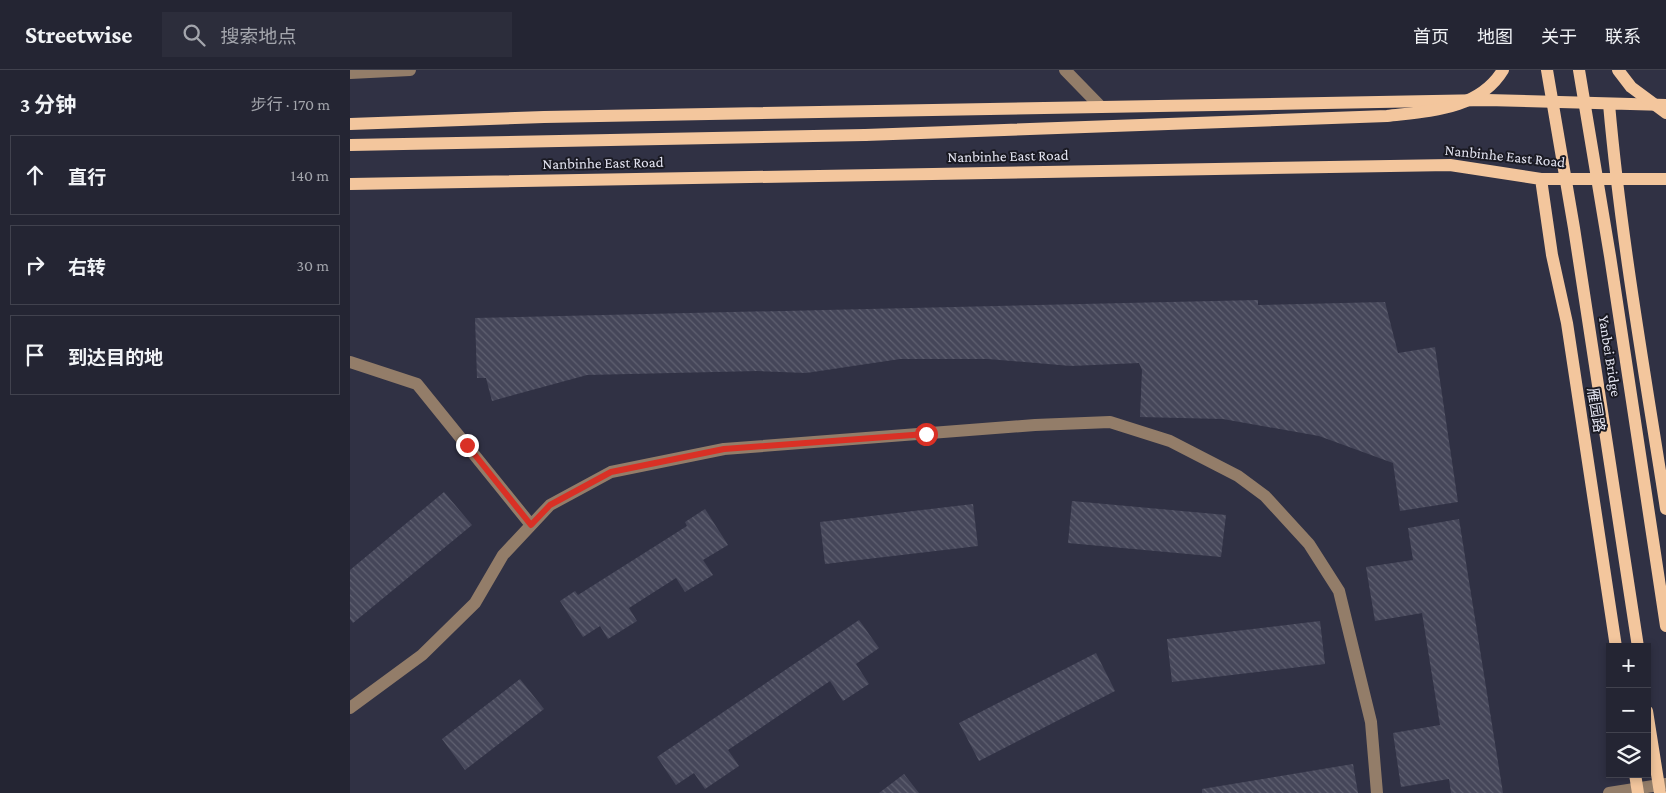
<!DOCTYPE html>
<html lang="zh">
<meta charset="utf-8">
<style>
body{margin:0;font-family:"Crimson Pro","Noto Sans SC",serif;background:#2c2d3b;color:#f1f3f6}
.controls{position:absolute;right:15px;bottom:15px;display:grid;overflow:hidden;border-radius:0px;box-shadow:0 2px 8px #0003}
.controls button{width:45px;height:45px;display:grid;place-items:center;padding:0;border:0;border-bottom:1px solid #41424e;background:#242533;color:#f1f3f6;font:25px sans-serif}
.stop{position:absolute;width:15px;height:15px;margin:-11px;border:4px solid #d93025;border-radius:50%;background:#fff}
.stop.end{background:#d93025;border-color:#fff;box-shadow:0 1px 5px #0008}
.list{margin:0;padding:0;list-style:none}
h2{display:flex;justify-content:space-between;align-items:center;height:65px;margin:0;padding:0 20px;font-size:21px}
h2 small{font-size:16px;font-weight:400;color:#a3a5ac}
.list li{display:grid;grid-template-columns:32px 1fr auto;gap:15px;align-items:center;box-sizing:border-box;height:80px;margin:0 10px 10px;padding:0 10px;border:1px solid #41424e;border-radius:0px}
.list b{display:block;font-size:19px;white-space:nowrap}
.list em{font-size:16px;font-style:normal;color:#a3a5ac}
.icon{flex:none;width:28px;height:28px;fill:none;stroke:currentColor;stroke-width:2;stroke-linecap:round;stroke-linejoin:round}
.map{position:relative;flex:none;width:1316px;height:723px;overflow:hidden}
header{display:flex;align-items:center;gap:30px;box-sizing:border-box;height:70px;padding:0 25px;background:#242533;border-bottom:1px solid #41424e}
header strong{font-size:24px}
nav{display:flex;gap:28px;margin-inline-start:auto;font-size:18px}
.search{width:350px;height:45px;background:#2c2d3b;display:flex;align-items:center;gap:12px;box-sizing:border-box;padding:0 18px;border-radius:0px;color:#a3a5ac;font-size:19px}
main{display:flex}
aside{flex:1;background:#242533}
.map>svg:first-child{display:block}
.building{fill:url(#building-back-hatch)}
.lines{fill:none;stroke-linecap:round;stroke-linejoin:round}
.minor{stroke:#937d69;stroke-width:12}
.major{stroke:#f3c69d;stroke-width:12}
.major-bridge{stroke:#f3c69d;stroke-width:12}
.route{stroke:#d93025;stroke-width:6}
.labels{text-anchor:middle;stroke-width:4;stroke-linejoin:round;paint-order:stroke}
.street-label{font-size:15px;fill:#e4e5f2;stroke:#1a1a23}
</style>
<header>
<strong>Streetwise</strong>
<div class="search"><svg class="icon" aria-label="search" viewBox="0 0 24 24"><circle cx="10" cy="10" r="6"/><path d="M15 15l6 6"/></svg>搜索地点</div>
<nav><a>首页</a><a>地图</a><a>关于</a><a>联系</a></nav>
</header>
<main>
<aside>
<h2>3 分钟<small>步行 · 170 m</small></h2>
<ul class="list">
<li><svg class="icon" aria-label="ahead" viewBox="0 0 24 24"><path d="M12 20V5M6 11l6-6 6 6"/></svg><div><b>直行</b></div><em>140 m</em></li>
<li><svg class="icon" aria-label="right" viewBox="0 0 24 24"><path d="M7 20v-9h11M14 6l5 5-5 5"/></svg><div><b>右转</b></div><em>30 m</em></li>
<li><svg class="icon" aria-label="arrive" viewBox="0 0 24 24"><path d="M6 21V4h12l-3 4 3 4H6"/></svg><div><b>到达目的地</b></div></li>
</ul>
</aside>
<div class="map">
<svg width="1316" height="723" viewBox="0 0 1316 723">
<defs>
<pattern id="building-back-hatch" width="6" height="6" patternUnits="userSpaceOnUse" patternTransform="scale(1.25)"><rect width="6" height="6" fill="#454659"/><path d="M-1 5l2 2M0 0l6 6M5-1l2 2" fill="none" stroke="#606171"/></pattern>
</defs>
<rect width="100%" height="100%" fill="#303144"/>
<!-- building -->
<path class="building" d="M 908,230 L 908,235 L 1035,232 L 1048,283 L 1085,277 L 1108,432 L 1050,441 L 1043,393 L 969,366 L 873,349 L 790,347 L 792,300 L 789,293 L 721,296 L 638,289 L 550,289 L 456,303 L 407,301 L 237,305 L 142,331 L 136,308 L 127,308 L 125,248 Z
M 94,422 L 122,455 L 3,553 L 0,549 L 0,500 Z
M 722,431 L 876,445 L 871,487 L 718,473 Z
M 623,434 L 628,476 L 475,494 L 470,452 Z
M 355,439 L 378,475 L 353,490 L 363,505 L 335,522 L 326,508 L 279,538 L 287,551 L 258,569 L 250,556 L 233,567 L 210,531 L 225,521 L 228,525 L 337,456 L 335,452 Z
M 1109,449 L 1153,723 L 1101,723 L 1099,709 L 1051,717 L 1043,663 L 1090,655 L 1072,543 L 1025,551 L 1016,497 L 1063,490 L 1058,458 Z
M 509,550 L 529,578 L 506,594 L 519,614 L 493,631 L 480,611 L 378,680 L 389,696 L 355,719 L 344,703 L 326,715 L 307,687 Z
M 970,551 L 975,594 L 822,612 L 817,569 Z
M 746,583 L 765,621 L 629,691 L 609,653 Z
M 170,609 L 194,639 L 115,700 L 92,669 Z
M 1003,694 L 1008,723 L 852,723 L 852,719 Z
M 554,704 L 569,723 L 529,723 Z"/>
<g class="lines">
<!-- minor -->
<path class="minor" d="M 715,0 L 751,37
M 0,3 L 60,0
M 0,292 L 67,314 L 181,455
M 0,638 L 72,585 L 125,533 L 153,485 L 200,435 L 261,402 L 374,379 L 685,355 L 760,352 L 820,371 L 888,406 L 915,426 L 959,474 L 989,521 L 1021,652 L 1027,723
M 1259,723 L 1316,714"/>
<!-- major -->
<path class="major" d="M 1259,34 C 1271,170 1295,304 1316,439
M 0,54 L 194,47 L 1137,30 L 1316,35
M 0,75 L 515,65
M 1191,109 L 1202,185 L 1217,253 L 1266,577
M 0,114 L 1100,95 L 1191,109 L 1316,109
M 1285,704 L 1288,723"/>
<!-- major-bridge -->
<path class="major-bridge" d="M 1197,0 L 1224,158 L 1288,577
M 1229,0 L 1260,186 L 1316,556
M 1268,0 L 1281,17 L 1316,43
M 515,65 L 1037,46 C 1079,41 1129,40 1153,0
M 1297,641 L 1310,723"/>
</g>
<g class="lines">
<!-- route -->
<path class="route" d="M 117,375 L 181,455 L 200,435 L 261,402 L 374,379 L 576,364"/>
</g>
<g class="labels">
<!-- street labels -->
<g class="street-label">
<text transform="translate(658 86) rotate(-1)" y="5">Nanbinhe East Road</text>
<text transform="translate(1155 86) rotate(6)" y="5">Nanbinhe East Road</text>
<text transform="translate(253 93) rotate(-1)" y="5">Nanbinhe East Road</text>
<text transform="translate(1260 286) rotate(81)" y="5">Yanbei Bridge</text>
<text transform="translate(1246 340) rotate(81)" y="5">雁园路</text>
</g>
</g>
</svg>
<div class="controls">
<button>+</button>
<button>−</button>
<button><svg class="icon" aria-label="layers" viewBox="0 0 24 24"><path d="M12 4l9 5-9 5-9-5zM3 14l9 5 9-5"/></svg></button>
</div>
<div class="stop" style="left:576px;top:364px"></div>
<div class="stop end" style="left:117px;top:375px"></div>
</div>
</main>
